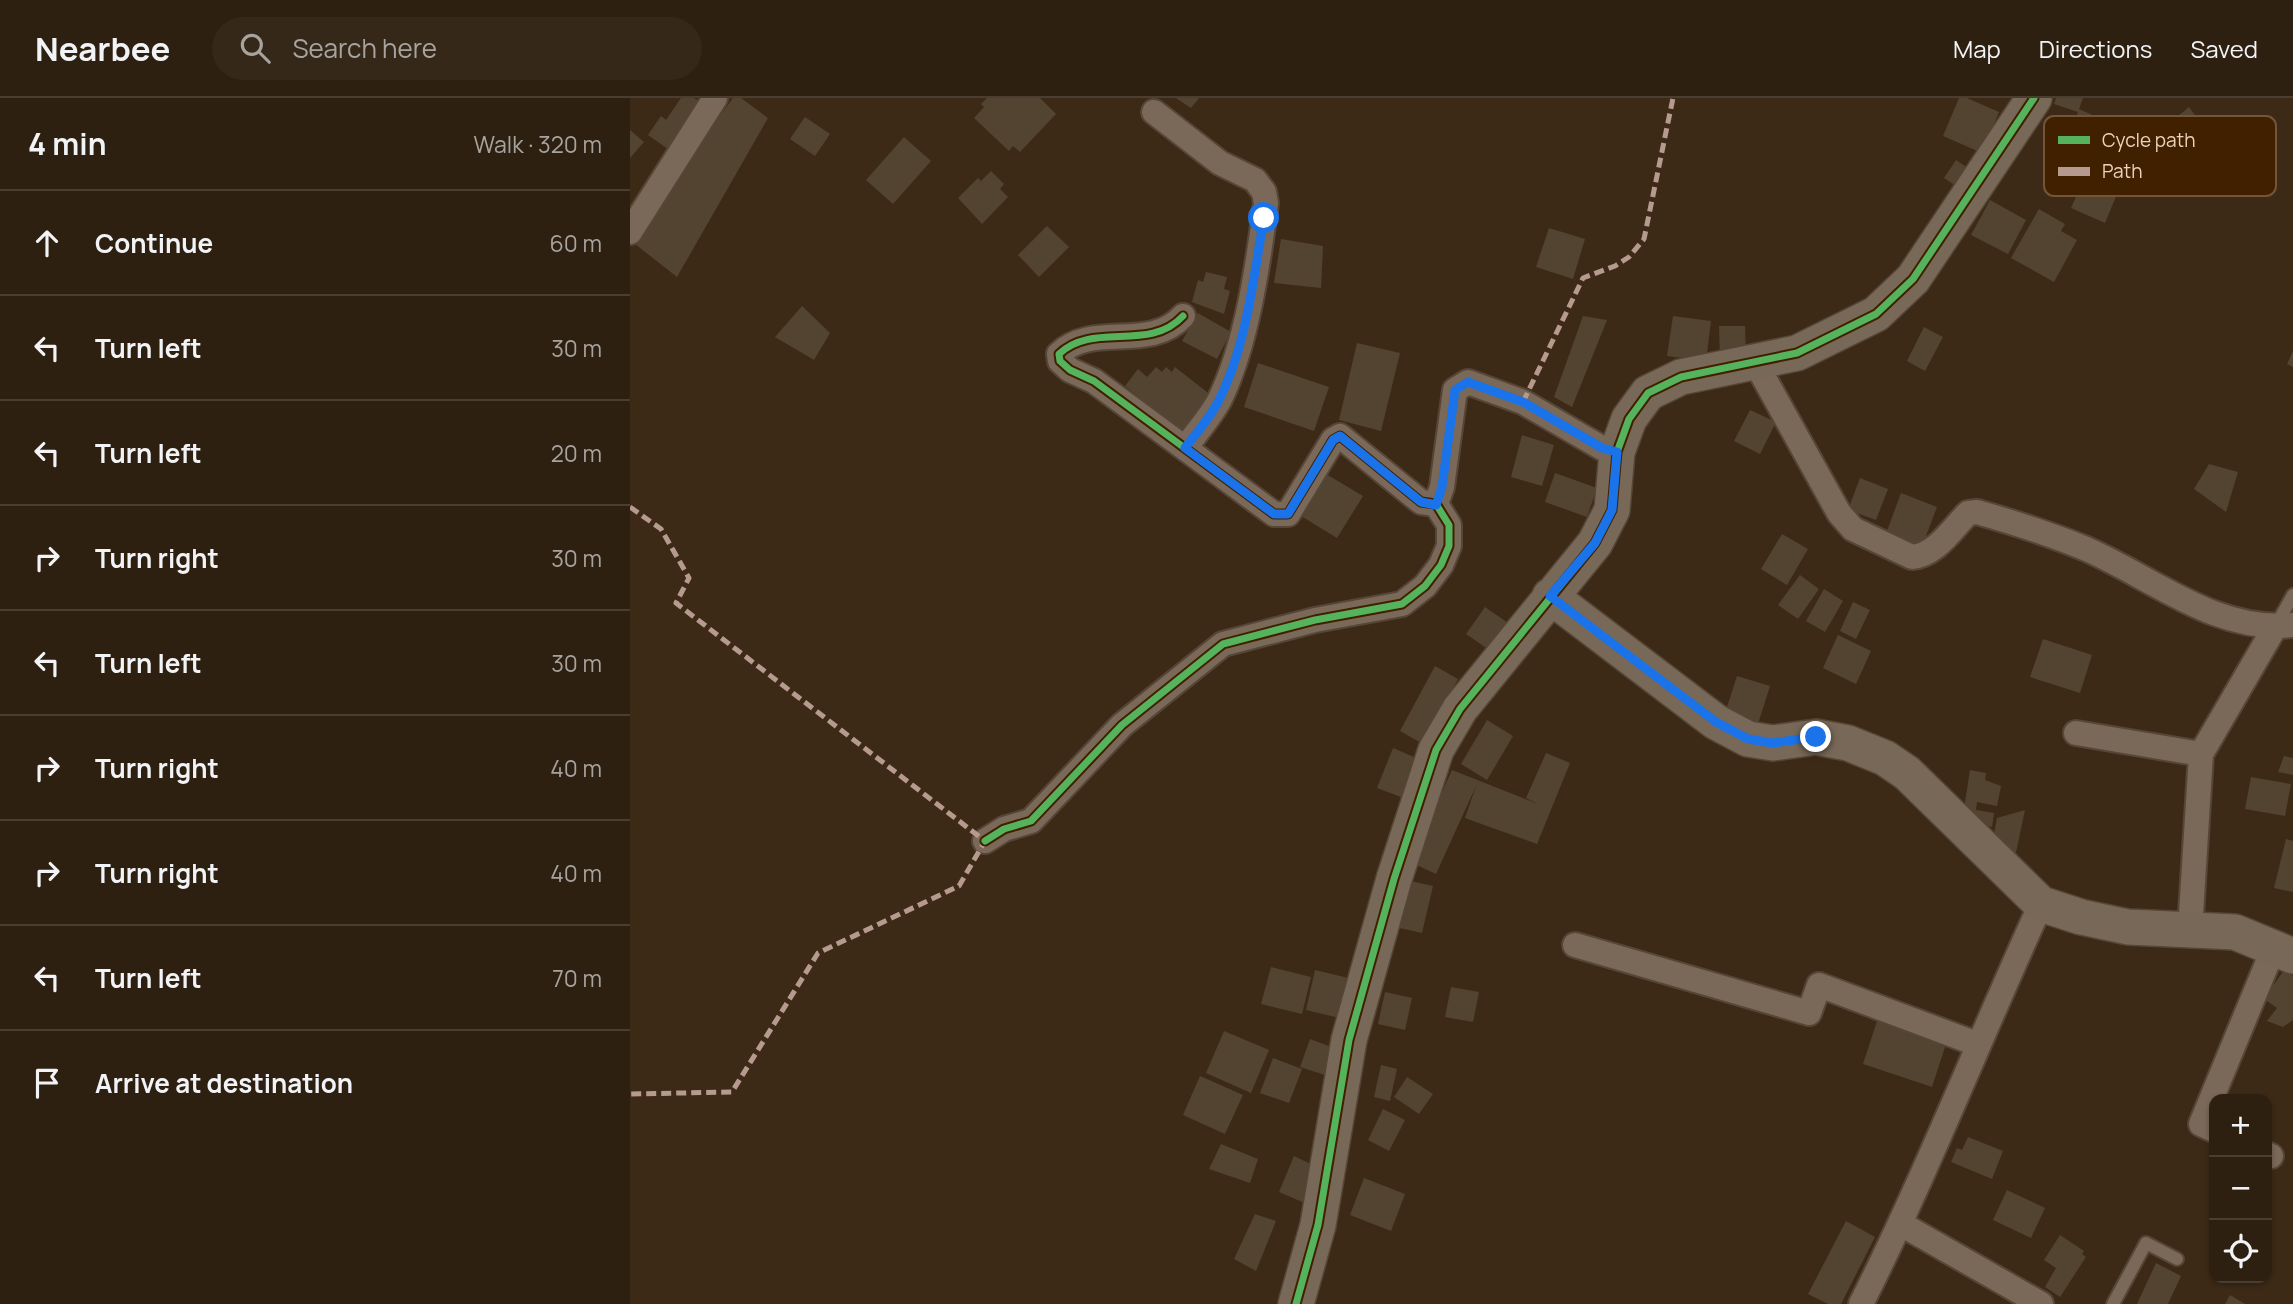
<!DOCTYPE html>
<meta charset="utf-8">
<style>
body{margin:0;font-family:Manrope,sans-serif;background:#362819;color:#f1f3f6}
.controls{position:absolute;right:21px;bottom:21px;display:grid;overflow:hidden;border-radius:14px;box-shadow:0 2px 5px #0004}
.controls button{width:63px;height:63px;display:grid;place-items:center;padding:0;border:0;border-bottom:2px solid #493e30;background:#2e2010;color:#f1f3f6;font:35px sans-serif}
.stop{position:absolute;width:21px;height:21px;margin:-16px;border:5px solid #1a73e8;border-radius:50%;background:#fff}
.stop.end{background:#1a73e8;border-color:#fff;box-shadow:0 2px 7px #0008}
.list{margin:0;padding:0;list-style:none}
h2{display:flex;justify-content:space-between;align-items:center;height:91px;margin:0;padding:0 28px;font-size:30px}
h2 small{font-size:23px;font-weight:400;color:#a7a39f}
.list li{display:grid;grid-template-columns:46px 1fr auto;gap:21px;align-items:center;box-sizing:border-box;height:105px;padding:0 28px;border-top:2px solid #493e30}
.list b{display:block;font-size:26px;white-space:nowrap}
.list em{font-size:23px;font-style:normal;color:#a7a39f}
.icon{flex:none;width:38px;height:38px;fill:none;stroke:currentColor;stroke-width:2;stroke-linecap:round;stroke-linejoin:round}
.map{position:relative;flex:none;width:1663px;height:1206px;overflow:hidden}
header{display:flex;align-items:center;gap:42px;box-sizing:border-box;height:98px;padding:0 35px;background:#2e2010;border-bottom:2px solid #493e30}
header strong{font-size:33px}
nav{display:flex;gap:38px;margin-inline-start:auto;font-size:24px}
.search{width:490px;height:63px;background:#362819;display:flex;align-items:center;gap:18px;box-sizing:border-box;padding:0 24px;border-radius:38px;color:#a7a39f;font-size:26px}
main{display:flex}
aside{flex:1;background:#2e2010}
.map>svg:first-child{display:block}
.building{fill:#524431}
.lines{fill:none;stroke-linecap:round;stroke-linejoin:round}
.lane-casing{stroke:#564637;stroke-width:16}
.street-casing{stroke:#564637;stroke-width:28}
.secondary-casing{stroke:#564637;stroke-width:38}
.lane{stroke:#7a6858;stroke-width:12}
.street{stroke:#7a6858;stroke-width:24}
.secondary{stroke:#786857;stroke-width:35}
.quiet{stroke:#b69a8f;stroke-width:5;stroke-dasharray:10 5;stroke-linecap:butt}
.cycleway-casing{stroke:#412000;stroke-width:11}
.cycleway{stroke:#56b35d;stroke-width:7}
.route{stroke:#1a73e8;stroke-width:9}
.key{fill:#412000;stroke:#745538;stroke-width:2}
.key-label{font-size:19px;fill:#ecd1bb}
</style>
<header>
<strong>Nearbee</strong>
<div class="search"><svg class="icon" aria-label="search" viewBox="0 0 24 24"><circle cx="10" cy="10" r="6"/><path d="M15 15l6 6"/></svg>Search here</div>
<nav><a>Map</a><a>Directions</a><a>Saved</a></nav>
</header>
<main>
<aside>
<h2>4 min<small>Walk · 320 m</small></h2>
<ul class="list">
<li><svg class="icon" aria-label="ahead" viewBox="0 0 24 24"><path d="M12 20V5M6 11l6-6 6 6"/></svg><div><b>Continue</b></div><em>60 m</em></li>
<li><svg class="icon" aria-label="left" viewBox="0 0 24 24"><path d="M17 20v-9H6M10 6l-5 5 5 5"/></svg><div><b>Turn left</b></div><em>30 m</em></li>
<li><svg class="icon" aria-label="left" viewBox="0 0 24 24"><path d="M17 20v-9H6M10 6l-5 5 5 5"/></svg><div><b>Turn left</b></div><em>20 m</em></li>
<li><svg class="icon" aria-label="right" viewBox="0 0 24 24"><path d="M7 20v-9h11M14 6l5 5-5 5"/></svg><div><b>Turn right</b></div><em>30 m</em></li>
<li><svg class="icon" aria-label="left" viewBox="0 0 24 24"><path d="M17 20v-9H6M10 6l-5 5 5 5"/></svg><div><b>Turn left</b></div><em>30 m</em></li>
<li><svg class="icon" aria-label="right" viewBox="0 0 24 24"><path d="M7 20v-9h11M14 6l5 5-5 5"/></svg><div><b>Turn right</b></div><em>40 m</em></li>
<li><svg class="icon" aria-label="right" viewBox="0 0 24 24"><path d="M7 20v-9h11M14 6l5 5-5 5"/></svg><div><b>Turn right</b></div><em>40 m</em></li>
<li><svg class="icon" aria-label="left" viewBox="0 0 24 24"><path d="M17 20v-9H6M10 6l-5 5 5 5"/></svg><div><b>Turn left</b></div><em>70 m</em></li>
<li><svg class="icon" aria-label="arrive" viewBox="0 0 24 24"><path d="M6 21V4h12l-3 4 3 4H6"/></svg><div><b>Arrive at destination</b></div></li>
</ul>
</aside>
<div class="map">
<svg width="1663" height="1206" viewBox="0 0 1663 1206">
<rect width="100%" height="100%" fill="#3d2a16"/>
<!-- building -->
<path class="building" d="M 51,0 L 64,0 L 75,7 L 42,54 L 18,37 L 31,18 L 36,22 Z
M 103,0 L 111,0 L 138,20 L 47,179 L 0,142 Z
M 357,0 L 410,0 L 426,16 L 390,54 L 383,48 L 379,53 L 344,20 L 354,9 L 351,6 Z
M 546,0 L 569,0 L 561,10 Z
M 1329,0 L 1337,0 L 1369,14 L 1352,55 L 1313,38 Z
M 1426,0 L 1453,0 L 1449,11 L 1480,25 L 1461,71 L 1430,59 L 1448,14 L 1424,6 Z
M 1559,9 L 1584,44 L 1552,69 L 1542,37 L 1551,32 L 1547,19 Z
M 175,19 L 200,36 L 185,58 L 160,41 Z
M 0,32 L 14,44 L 0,60 Z
M 274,39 L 301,63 L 263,106 L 236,82 Z
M 1326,62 L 1344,74 L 1332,92 L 1314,80 Z
M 361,73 L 374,86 L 370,91 L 378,99 L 352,126 L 328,100 L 348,80 L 351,83 Z
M 1454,81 L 1487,96 L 1475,125 L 1441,110 Z
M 1360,102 L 1396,122 L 1378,156 L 1341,137 Z
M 1409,111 L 1435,126 L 1431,133 L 1447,142 L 1424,184 L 1381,160 Z
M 417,128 L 439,149 L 409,179 L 388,157 Z
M 919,130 L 955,141 L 943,181 L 906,169 Z
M 651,141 L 693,148 L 691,190 L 644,185 Z
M 576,174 L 597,179 L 594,191 L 600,193 L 594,216 L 562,204 L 568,182 L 573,184 Z
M 172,208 L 200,235 L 184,262 L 145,239 Z
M 568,215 L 601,234 L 587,261 L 552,243 Z
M 953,218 L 977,222 L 942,309 L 924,299 Z
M 1043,218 L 1081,223 L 1076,263 L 1037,258 Z
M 1089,228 L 1115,228 L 1116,259 L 1090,260 Z
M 1294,229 L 1313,239 L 1295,273 L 1277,263 Z
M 727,245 L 770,255 L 751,333 L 709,322 Z
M 1663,253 L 1663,269 L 1657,266 Z
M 628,265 L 699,289 L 684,333 L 614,309 Z
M 526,269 L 532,274 L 536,269 L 542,274 L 545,269 L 582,298 L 553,334 L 495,288 L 508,271 L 517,279 Z
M 1120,312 L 1146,324 L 1130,356 L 1104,343 Z
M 892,337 L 924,347 L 912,388 L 881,379 Z
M 1579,366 L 1608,374 L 1596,414 L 1564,391 Z
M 925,375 L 967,390 L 957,419 L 915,404 Z
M 696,376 L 733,398 L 707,440 L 671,418 Z
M 1230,380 L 1258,391 L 1246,422 L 1218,412 Z
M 1271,395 L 1307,409 L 1290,454 L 1254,441 Z
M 1152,436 L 1178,451 L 1157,487 L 1131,471 Z
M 1170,477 L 1189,491 L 1168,521 L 1148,507 Z
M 1194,491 L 1213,503 L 1195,534 L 1176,523 Z
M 1223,504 L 1240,512 L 1226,541 L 1210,533 Z
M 855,509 L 881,527 L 862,554 L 836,536 Z
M 1208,537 L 1241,553 L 1226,586 L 1193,570 Z
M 1413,541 L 1462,557 L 1450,595 L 1400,579 Z
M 805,568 L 828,581 L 793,646 L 770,633 Z
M 1107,578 L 1140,588 L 1128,626 L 1095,615 Z
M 857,622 L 883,638 L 857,682 L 831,666 Z
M 763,650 L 791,662 L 776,701 L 747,690 Z
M 916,655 L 940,665 L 907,746 L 835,720 L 846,688 L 806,776 L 780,764 L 822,672 L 908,706 L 896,700 Z
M 1654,658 L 1663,660 L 1663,677 L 1648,674 Z
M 1340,672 L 1356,675 L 1355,682 L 1371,688 L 1367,708 L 1347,704 L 1346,712 L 1364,715 L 1362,729 L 1332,724 Z
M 1621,679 L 1661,686 L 1655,718 L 1615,711 Z
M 1395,712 L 1384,764 L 1361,752 L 1367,720 Z
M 1656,741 L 1663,743 L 1663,794 L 1644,790 Z
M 776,782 L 803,788 L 792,835 L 765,829 Z
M 641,869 L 681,879 L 672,916 L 631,906 Z
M 685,872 L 731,883 L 722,923 L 676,912 Z
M 1654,872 L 1663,878 L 1663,922 L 1653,929 L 1637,923 L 1647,910 L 1634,901 Z
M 821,889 L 849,894 L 843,924 L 815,919 Z
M 755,894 L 782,900 L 775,932 L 748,926 Z
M 1249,917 L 1316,946 L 1302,989 L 1233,966 Z
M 594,933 L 639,952 L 621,995 L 576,975 Z
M 680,941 L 704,950 L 695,977 L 670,969 Z
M 643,960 L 672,971 L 659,1005 L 630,995 Z
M 751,967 L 767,971 L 760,1003 L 744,999 Z
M 570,978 L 613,997 L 595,1036 L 553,1017 Z
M 777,979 L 803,996 L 789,1016 L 764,999 Z
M 753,1011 L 775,1022 L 759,1053 L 738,1042 Z
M 1338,1039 L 1373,1053 L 1362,1081 L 1321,1064 L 1327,1050 L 1332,1052 Z
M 591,1046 L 628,1061 L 620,1085 L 579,1071 Z
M 664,1058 L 689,1070 L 677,1106 L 649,1094 Z
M 734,1080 L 775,1096 L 761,1133 L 720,1117 Z
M 1377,1092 L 1415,1110 L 1401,1140 L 1363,1122 Z
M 625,1116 L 646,1123 L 626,1173 L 604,1161 Z
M 1216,1123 L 1245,1139 L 1211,1206 L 1198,1206 L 1178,1196 Z
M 1430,1137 L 1454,1153 L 1452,1156 L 1456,1159 L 1430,1199 L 1415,1189 L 1426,1170 L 1414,1162 Z
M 1526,1165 L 1551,1178 L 1538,1206 L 1507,1206 Z
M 1600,1197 L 1615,1206 L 1595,1206 Z"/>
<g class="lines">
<!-- lane casing -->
<g class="lane-casing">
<path id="lane" d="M 1645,529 L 1663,497
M 1483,1206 L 1516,1145 L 1547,1161"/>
</g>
<!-- street casing -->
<g class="street-casing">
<path id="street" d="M 524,14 L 590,65 L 625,82 L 634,94 L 636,105 C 628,167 617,245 590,301 C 581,318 567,334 555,350
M 0,134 L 85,0
M 1124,262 L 1209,415 L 1223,431 L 1282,459 C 1306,457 1322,431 1338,415 L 1347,414 C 1382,424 1420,436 1454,450 C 1522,479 1585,535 1663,527
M 806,406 L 812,389 L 825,292 L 838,284 L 893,304 L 972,350 L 987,354
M 1446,635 L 1571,656
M 355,743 L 374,731 L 401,723 L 492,627 L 593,546 L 685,522 L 772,506 L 795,488 L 811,467 L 819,448 L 819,427 L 806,406 L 791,404 L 710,338 L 703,342 L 658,416 L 644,416 L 464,283 L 440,272 L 430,263 L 429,256 C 463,223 519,255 553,218
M 1560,832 L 1571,656 L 1645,529
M 945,847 L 1179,915 L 1189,887 L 1347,946
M 1584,1032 L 1571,1026 L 1644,849
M 1637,1056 L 1641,1058
M 1271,1126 L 1411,1206
M 1231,1206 C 1297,1075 1350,939 1411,806"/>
</g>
<!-- secondary casing -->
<g class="secondary-casing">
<path id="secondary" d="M 920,498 L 1086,624 L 1118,641 L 1143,645 L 1186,639 L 1218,645 L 1255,660 L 1277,675 L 1411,806 L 1451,819 L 1498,829 L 1605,834 L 1663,858
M 666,1206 L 688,1127 L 719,942 L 764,781 L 806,652 L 830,611 L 965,445 L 982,412 L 987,354 L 999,321 L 1018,295 L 1051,279 L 1167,255 L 1246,216 L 1283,181 L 1404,0"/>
</g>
<!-- lane -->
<use href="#lane" class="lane"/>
<!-- street -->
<use href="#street" class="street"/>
<!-- secondary -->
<use href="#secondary" class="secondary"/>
<!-- quiet -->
<path class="quiet" d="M 893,304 L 953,180 L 985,168 L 999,159 L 1014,141 L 1043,0
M 0,409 L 31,431 L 59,480 L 46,505 L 355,743 L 329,788 L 188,855 L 102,994 L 0,996"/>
<!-- cycleway casing -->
<g class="cycleway-casing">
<path id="cycleway" d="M 355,743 L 374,731 L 401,723 L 492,627 L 593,546 L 685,522 L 772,506 L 795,488 L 811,467 L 819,448 L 819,427 L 806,406 L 791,404 L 710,338 L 703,342 L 658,416 L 644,416 L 464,283 L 440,272 L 430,263 L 429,256 C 463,223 519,255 553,218
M 666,1206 L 688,1127 L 719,942 L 764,781 L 806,652 L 830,611 L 965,445 L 982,412 L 987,354 L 999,321 L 1018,295 L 1051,279 L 1167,255 L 1246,216 L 1283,181 L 1404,0"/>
</g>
<!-- cycleway -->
<use href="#cycleway" class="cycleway"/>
</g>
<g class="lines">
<!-- route -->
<path class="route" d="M 634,120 C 623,180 617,247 589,302 C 581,319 566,335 555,350 L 644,416 L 658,416 L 703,342 L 710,338 L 791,404 L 806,407 L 812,389 L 825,292 L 838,284 L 893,304 L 972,350 L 987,354 L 982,412 L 965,445 L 920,498 L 1086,624 L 1118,641 L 1143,645 L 1186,639"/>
</g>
<!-- legend -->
<rect x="1414" y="18" width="232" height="80" rx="10" class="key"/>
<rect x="1428" y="38" width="32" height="8" fill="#56b35d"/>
<rect x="1428" y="69" width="32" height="9" fill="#b69a8f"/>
<g class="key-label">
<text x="1472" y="49">Cycle path</text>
<text x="1472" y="80">Path</text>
</g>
</svg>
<div class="controls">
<button>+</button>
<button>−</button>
<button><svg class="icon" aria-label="locate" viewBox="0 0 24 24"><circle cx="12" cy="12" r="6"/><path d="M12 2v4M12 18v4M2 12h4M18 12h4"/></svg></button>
</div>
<div class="stop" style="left:634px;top:120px"></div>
<div class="stop end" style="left:1186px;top:639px"></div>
</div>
</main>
